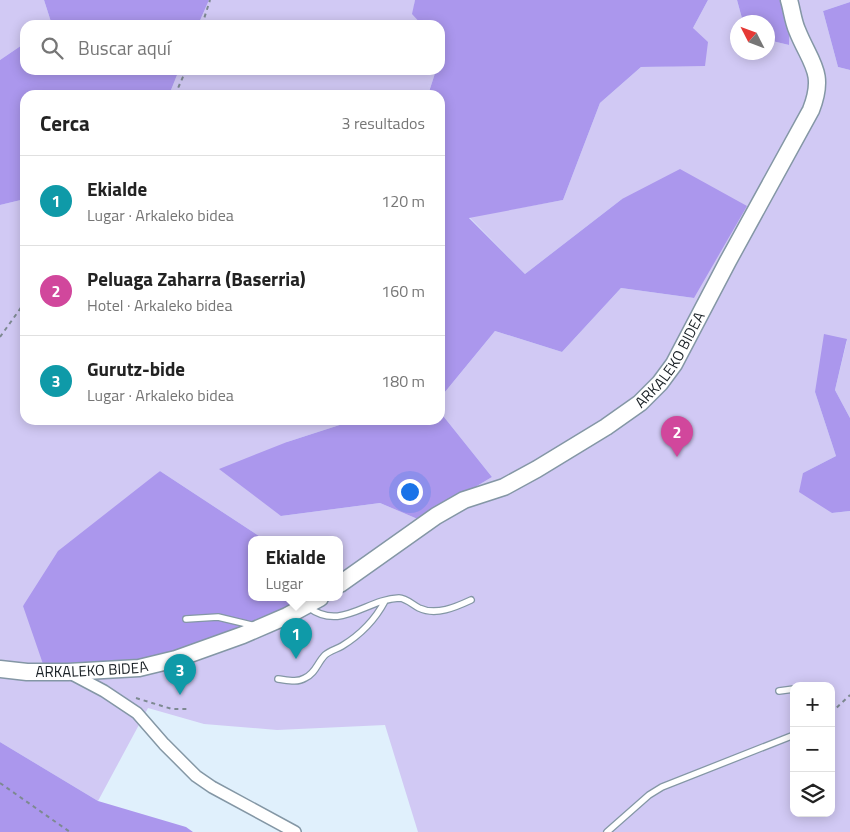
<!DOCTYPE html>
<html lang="es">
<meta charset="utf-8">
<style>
body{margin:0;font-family:"Titillium Web",sans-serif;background:#f6f6f6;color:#222}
.controls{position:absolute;right:15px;bottom:15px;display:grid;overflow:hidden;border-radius:10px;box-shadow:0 2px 12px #0003}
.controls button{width:45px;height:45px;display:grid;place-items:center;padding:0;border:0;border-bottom:1px solid #e0e0e0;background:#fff;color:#222;font:25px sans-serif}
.compass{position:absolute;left:730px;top:15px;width:45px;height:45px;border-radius:50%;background:#fff;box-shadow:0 2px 12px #0003;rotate:312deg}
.you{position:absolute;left:409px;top:491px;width:18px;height:18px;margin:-12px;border:4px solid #fff;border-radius:50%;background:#1a73e8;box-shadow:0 0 0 8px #1a73e833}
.badge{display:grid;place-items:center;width:32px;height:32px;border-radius:50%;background:#816e0c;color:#fff;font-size:16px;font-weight:700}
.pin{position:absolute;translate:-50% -41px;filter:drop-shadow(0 1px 2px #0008)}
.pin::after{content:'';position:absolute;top:26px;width:18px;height:15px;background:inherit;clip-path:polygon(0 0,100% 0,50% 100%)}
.popup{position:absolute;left:248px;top:536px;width:95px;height:65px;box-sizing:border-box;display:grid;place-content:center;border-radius:10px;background:#fff;filter:drop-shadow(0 1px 4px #0005);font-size:16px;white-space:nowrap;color:#767676}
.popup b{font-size:19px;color:#222}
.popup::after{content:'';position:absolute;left:50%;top:100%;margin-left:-10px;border:10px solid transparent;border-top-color:#fff}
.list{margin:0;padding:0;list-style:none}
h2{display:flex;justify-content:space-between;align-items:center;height:65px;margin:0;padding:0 20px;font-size:21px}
h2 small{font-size:16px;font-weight:400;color:#767676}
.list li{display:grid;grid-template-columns:32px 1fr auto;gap:15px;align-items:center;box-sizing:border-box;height:90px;padding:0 20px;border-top:1px solid #e0e0e0}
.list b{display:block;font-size:19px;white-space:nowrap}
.list p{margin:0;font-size:16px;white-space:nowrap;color:#767676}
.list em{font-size:16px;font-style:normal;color:#767676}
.icon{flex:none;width:28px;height:28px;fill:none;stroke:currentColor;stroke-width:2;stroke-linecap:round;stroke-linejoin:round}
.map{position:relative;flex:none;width:850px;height:832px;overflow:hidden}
.search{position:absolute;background:#fff;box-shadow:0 2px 12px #0003;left:20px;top:20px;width:425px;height:55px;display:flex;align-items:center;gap:12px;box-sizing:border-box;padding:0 18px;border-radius:15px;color:#767676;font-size:19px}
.panel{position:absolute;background:#fff;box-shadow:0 2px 12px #0003;left:20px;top:90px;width:425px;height:335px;border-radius:15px}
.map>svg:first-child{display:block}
.green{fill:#d1c9f4;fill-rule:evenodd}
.forest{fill:#ab97ed}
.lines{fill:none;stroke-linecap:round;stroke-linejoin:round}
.lane-casing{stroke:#8497a5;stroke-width:8}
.street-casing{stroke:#8497a5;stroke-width:14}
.secondary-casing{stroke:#8497a5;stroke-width:19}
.path{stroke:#7d8991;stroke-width:2;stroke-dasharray:4 4;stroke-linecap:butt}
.lane{stroke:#fff;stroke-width:5.5}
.street{stroke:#fff;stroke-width:11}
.secondary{stroke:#fff;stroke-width:16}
.labels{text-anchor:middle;stroke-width:4;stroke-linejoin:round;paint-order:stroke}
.street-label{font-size:15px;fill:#1a2126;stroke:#fff}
</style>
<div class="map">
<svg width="850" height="832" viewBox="0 0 850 832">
<rect width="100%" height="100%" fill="#e0f0fc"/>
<!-- green -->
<path class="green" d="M 0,0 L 44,0 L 52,25 L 25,25 L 25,43 L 0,60 Z
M 209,0 L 415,0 L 413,14 L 422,25 L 198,25 Z
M 708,0 L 737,0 L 743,22 L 738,22 L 738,52 L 768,52 L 768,40 L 789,45 L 791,0 L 850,0 L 850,2 L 823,11 L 838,67 L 850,70 L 850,418 L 835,390 L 847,340 L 815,392 L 836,456 L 803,473 L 832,513 L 850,511 L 850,832 L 418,832 L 385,725 L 277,730 L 204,724 L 148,708 L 98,801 L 0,742 L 0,205 L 25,199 L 25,420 L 355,420 L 287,442 L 281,516 L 380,503 L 420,520 L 492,477 L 440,412 L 440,398 L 495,331 L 562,352 L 621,288 L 694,298 L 622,199 L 525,274 L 469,217 L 563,200 L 600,103 L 641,67 L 705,65 L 693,28 ZM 160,471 L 265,540 L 340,540 L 340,598 L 301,598 L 301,601 L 23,606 ZM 794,686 L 831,686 L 831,813 L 794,813 Z
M 179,70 L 436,70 L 428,95 L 169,95 Z"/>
<!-- forest -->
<path class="forest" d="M 44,0 L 209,0 L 198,25 L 52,25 Z
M 415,0 L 708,0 L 693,28 L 708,42 L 705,66 L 641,67 L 600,103 L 563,200 L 469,218 L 525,274 L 622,199 L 680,169 L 747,206 L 694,298 L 621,288 L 562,352 L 495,331 L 440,398 L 440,95 L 428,95 L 436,70 L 440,70 L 440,57 L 442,49 L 440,46 L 440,25 L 422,25 L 412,14 Z
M 737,0 L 791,0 L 789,45 L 768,40 L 768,22 L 743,22 Z
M 850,2 L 850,70 L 838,67 L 823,11 Z
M 25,43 L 25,70 L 179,70 L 169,95 L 25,95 L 25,199 L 0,205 L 0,60 Z
M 824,334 L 847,339 L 835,390 L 850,418 L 850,511 L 832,513 L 799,492 L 803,473 L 836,456 L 815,392 Z
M 440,412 L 492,477 L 420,520 L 380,503 L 281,516 L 219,469 L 287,442 L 355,420 L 440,420 Z
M 160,471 L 265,540 L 252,540 L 252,598 L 301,598 L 301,601 L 236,631 L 126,671 L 43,664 L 23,606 L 58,551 Z
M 0,742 L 98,801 L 186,827 L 193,832 L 0,832 Z"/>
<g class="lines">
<!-- lane casing -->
<g class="lane-casing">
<path id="lane" d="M 308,607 C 341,632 366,599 399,598 C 406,598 413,605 419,608 C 436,616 456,607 471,600
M 186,619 L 218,617 L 256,626
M 278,679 C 287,680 297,683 305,678 C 316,673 317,663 325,655 C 329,651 337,649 342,646 C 360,635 375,620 385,601
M 779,691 L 794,689
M 607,832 L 649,795 L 662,787 L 794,735"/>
</g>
<!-- street casing -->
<g class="street-casing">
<path id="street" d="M 70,673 L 104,691 L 137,713 L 164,744 L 196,776 L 212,787 L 295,832"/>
</g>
<!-- secondary casing -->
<g class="secondary-casing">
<g id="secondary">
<path id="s1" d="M 340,584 L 436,516 L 464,500 L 504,487 L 537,469 L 606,427 L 640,403 L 660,383 L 674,364 L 728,261 L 811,110 C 826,72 810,63 797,30 C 793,21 792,10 789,0"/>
<path id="s2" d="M 0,669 L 27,672 L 68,672 L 139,668 L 176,659 L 243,635 L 287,616 L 320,598"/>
</g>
</g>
<!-- path -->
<path class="path" d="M 202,25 L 210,0
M 175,95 L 186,70
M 0,337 L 25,302
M 136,698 L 172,709 L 187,709
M 831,713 L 850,695
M 0,783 L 70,832"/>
<!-- lane -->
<use href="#lane" class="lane"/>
<!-- street -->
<use href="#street" class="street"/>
<!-- secondary -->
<use href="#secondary" class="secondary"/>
</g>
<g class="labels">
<!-- street labels -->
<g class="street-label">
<text dy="5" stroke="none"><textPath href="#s1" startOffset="405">ARKALEKO BIDEA</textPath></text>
<text dy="5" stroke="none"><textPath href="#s2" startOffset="92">ARKALEKO BIDEA</textPath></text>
</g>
</g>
</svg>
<div class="controls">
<button>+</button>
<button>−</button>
<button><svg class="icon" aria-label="layers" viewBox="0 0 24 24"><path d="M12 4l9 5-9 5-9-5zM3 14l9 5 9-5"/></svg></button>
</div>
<svg class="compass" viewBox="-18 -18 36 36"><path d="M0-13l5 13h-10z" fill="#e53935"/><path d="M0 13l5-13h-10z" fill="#767676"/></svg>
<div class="you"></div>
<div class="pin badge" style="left:296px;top:659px;background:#0f9aa8">1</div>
<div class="popup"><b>Ekialde</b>Lugar</div>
<div class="pin badge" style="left:677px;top:457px;background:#d1479c">2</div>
<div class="pin badge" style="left:180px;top:695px;background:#0f9aa8">3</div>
<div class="search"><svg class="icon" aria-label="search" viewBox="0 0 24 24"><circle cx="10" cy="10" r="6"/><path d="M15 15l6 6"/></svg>Buscar aquí</div>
<section class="panel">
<h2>Cerca<small>3 resultados</small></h2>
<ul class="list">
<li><span class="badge" style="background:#0f9aa8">1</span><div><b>Ekialde</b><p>Lugar · Arkaleko bidea</p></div><em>120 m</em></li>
<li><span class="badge" style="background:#d1479c">2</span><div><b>Peluaga Zaharra (Baserria)</b><p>Hotel · Arkaleko bidea</p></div><em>160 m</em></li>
<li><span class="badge" style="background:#0f9aa8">3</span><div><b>Gurutz-bide</b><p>Lugar · Arkaleko bidea</p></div><em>180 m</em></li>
</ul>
</section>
</div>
